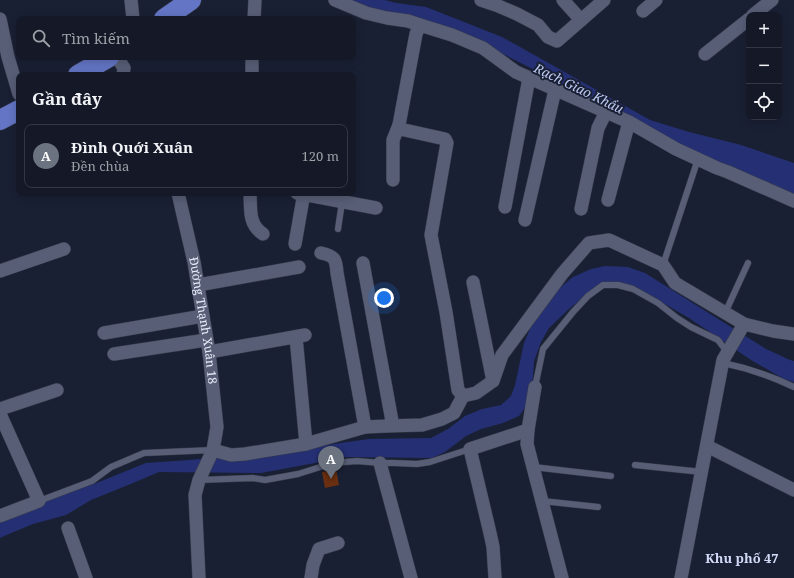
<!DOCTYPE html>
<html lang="vi">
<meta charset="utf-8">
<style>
body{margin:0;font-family:"Noto Serif",serif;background:#212533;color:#f1f3f6}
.controls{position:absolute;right:12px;top:12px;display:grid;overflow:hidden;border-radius:8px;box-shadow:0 2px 10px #0003}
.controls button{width:36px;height:36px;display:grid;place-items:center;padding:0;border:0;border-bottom:1px solid #333744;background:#141827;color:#f1f3f6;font:20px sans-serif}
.you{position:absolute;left:384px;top:298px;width:14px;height:14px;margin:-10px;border:3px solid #fff;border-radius:50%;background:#1a73e8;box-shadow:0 0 0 6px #1a73e833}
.badge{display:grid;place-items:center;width:26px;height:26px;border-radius:50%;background:#0f766e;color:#fff;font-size:13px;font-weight:700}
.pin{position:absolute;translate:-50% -33px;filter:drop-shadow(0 1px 2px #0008)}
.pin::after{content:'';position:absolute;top:21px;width:14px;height:12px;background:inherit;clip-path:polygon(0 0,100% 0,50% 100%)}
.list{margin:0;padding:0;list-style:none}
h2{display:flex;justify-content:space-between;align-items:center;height:52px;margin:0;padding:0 16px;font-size:17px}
h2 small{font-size:13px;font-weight:400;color:#9da0a7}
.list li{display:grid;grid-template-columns:26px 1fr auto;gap:12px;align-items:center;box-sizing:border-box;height:64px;margin:0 8px 8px;padding:0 8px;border:1px solid #333744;border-radius:8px}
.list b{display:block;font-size:15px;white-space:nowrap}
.list p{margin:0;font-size:13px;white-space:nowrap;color:#9da0a7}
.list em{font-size:13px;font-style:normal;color:#9da0a7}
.icon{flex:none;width:22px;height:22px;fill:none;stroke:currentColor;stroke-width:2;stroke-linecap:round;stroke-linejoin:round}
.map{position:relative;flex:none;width:794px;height:578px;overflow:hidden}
.search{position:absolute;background:#141827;box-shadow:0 2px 10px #0003;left:16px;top:16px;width:340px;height:44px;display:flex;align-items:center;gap:10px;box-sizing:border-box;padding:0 14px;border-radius:8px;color:#9da0a7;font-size:15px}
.panel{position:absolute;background:#141827;box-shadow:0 2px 10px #0003;left:16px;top:72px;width:340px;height:124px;border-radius:8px}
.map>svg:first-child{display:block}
.water{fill:#253074}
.building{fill:#6a2f10}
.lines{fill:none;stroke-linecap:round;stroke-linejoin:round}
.lane-casing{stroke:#383b4c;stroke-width:7}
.street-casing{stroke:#383b4c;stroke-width:14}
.primary-casing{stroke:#383b4c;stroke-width:21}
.lane{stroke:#575e76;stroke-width:6}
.street{stroke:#575e76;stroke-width:13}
.primary{stroke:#6375c4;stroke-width:20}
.labels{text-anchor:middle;stroke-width:4;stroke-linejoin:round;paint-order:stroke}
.street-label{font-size:12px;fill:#e7ecfa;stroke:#1a2034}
.water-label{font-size:13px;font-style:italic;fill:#becaf3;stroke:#1a2034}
.neighbourhood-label{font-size:13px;font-weight:bold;fill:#d0d9f5;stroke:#1a2034}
</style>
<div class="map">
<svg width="794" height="578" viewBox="0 0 794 578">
<rect width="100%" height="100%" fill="#1a2034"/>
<!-- water -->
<path class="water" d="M 336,0 L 385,0 L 396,3 L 426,7 L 502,37 L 650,120 L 689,132 L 741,145 L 794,163 L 794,200 L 676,148 L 617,112 L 468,36 Z
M 605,266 L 628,267 L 645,273 L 766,349 L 790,360 L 794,361 L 794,382 L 784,379 L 751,360 L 689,318 L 646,293 L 619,283 L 593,289 L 569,309 L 549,328 L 541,342 L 534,361 L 532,390 L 529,402 L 519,416 L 503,423 L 481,429 L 466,436 L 445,452 L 432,458 L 347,457 L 261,473 L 159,472 L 133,483 L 91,500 L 66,515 L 33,524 L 4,536 L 0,538 L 0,517 L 30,505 L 94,484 L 146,463 L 190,460 L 313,447 L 369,439 L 431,438 L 448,429 L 465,416 L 482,409 L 501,405 L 511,396 L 515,385 L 524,343 L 535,317 L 551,295 L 573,277 L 591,269 Z"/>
<!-- building -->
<path class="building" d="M 336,469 L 339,485 L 325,488 L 322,472 Z"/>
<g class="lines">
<!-- lane casing -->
<g class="lane-casing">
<path id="lane" d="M 338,229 L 342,202
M 663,265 L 698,159
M 725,313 L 748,263
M 723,363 C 748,368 771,376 794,387
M 535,387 L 543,349 L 573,312 L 588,296 L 603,285 L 618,285 L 633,289 L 658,303 L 677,318 L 691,327 L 718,340 L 727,352
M 635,465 L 702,472
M 533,467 L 611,476
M 199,480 L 253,478 L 265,480 L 298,474 L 333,463 L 357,461 L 380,463 L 394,463 L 417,464 L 430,462 L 470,449
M 39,501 L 92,481 L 111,467 L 144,453 L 213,450
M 542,501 L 598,507"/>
</g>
<!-- street casing -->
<g class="street-casing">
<g id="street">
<path d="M 131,0 L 133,19"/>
<path d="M 335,0 L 366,13 L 387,18 L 408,21 L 420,25 L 452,35 L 483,48 L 516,72 L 629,122 L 676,149 L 717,168 L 728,172 L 794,201"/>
<path d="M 481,0 L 496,5 L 517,14 L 538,25 L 548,37 L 557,41 L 604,0"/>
<path d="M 563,0 L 581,20"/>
<path d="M 643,11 L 656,0"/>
<path d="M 753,15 L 772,0"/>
<path d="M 0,19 L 8,57 L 19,94"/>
<path d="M 254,19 L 255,0"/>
<path d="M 420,25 L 416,34 L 399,125 L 400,129 L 445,139 L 447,143 L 431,235 L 446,312 L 458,390 L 463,396 L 476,393 L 493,381 L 502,355 L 562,274 L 589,243 L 609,240 L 663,265 L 675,283 L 744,324 L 773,331 L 794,334"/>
<path d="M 705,54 L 749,19"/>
<path d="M 117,57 L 124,68 L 123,75"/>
<path d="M 252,75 L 252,57"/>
<path d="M 393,180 L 393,140 L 399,125"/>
<path id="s1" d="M 178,193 L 194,262 L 209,352 L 217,427 L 213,450 L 199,480 L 195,495 L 199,578"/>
<path d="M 250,193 C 251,209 248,224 263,234"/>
<path d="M 297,193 L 376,208"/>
<path d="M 608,200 L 629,122"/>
<path d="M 505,207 L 529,78"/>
<path d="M 581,209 L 598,128 L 606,112"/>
<path d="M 525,220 L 555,90"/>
<path d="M 295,244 L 304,193"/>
<path d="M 321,253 C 335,256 336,259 337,273 L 365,427"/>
<path d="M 0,271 L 64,249"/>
<path d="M 473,282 L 493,381"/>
<path d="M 198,285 L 299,267"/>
<path d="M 104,333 L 203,316"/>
<path d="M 296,337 L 306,444"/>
<path d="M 209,352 L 305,335"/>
<path d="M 114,354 L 206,340"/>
<path d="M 535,387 L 528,430 L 527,444 L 562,578"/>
<path d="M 0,409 L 57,390"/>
<path d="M 0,414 L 39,501 L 0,516"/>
<path d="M 387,426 L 422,425 L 442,419 L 454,413 L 463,396"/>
<path d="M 707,446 L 794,490"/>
<path d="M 213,450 L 231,455 L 245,454 L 306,444 L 365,427 L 387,426 L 392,421 L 363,263"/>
<path d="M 380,463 L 411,578"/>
<path d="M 68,528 L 86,578"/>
<path d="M 311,578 L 313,565 L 319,549 L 338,543"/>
<path d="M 495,578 L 493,547 L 490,533 L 470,449 L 528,430"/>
<path d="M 681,578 L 723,360 L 744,324"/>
</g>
</g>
<!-- primary casing -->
<g class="primary-casing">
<path id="primary" d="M 164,19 L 191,0
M 78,75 L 109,57
M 0,120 L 19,110"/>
</g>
<!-- lane -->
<use href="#lane" class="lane"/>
<!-- street -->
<use href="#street" class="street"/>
<!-- primary -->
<use href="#primary" class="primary"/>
</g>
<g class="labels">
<!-- street labels -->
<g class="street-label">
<text dy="4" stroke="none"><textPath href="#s1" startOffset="130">Đường Thạnh Xuân 18</textPath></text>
</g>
<!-- water labels -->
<g class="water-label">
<text transform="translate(579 88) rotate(26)" y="5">Rạch Giao Khẩu</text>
</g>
<!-- neighbourhood labels -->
<g class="neighbourhood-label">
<text x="742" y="563">Khu phố 47</text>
</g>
</g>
</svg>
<div class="controls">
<button>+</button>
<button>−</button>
<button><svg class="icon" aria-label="locate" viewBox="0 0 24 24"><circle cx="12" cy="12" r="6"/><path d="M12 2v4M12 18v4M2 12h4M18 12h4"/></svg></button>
</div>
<div class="you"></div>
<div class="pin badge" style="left:331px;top:479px;background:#6b7280">A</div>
<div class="search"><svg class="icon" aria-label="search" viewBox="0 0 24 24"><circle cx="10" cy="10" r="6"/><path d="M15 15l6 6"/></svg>Tìm kiếm</div>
<section class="panel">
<h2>Gần đây<small></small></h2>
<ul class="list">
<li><span class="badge" style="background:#6b7280">A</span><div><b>Đình Quới Xuân</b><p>Đền chùa</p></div><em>120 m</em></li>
</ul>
</section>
</div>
